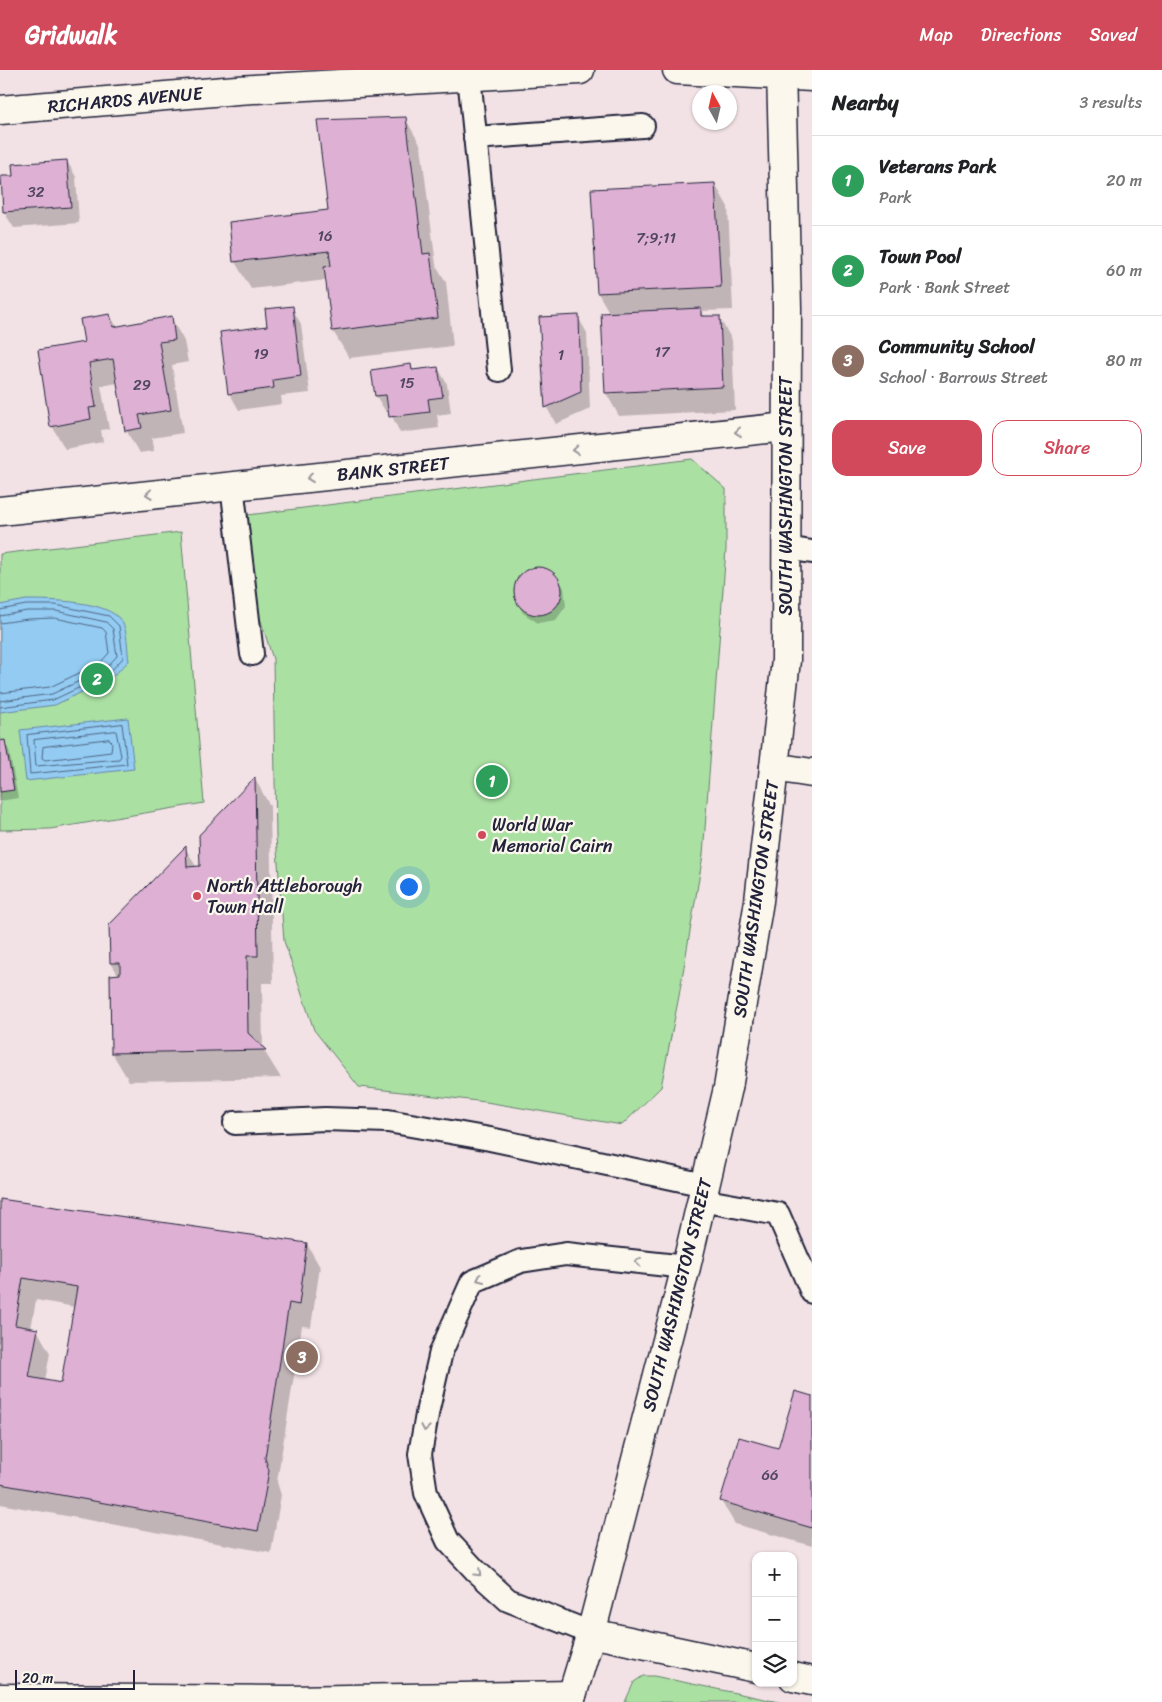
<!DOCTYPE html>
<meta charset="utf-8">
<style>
body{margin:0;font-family:Sriracha,sans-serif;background:#f2f2f2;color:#202124}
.controls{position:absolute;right:15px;bottom:15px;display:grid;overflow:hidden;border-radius:10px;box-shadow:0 1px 4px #0004}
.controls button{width:45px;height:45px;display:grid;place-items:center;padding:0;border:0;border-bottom:1px solid #e0e0e0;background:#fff;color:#202124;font:25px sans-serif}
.compass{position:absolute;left:692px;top:15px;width:45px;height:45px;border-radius:50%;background:#fff;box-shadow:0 1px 4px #0004;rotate:352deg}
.scale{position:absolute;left:15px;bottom:12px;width:120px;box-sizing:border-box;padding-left:5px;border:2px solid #22223b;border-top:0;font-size:14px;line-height:18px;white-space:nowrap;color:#22223b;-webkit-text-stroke:4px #fbf7ec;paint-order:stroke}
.you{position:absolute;left:408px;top:816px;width:18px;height:18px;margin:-12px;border:4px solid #fff;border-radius:50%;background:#1a73e8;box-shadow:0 0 0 8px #1a73e833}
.badge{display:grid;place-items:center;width:32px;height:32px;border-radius:50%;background:#d1495b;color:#fff;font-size:16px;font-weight:700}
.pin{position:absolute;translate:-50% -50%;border:2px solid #fff;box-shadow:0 1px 5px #0006}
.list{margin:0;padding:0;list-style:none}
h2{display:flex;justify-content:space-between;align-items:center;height:65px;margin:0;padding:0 20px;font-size:21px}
h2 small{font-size:16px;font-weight:400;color:#757577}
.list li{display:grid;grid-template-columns:32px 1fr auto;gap:15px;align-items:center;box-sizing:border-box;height:90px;padding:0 20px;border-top:1px solid #e0e0e0}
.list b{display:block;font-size:19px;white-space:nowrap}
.list p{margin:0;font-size:16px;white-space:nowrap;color:#757577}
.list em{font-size:16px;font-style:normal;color:#757577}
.actions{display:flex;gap:10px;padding:15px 20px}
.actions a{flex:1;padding:11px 0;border:1px solid #d1495b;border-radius:15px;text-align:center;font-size:18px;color:#d1495b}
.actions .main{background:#d1495b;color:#fff}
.icon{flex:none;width:28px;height:28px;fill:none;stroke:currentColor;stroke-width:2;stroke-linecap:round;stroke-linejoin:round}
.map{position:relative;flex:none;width:812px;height:1632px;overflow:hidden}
header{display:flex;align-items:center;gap:30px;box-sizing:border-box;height:70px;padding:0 25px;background:#d1495b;color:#fff}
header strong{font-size:24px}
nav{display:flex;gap:28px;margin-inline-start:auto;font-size:18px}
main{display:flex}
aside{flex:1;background:#fff}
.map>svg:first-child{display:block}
.green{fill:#abe0a3;stroke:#66816f}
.water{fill:#93cbf2;stroke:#6687a9}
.shadow{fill:#0003;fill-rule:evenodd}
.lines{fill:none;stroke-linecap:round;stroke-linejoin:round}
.shore{stroke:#4f6684;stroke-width:1}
.building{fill:#ddb0d4;stroke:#22223b;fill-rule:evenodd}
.lane-casing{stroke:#22223b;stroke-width:26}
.street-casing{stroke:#22223b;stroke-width:31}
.secondary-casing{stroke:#22223b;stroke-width:31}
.lane{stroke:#fbf7ec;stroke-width:22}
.street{stroke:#fbf7ec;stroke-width:28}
.secondary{stroke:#fbf7ec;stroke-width:28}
.oneway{stroke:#99979c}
.poi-dot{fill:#d1495b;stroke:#fbf7ec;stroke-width:2}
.labels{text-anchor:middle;stroke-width:4.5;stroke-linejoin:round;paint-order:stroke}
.number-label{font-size:15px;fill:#514661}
.street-label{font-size:18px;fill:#22223b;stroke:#fbf7ec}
.poi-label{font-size:18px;fill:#22223b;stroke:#fbf7ec;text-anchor:start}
</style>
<header>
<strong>Gridwalk</strong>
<nav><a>Map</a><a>Directions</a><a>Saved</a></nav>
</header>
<main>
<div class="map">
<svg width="812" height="1632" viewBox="0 0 812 1632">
<rect width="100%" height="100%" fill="#f2e2e5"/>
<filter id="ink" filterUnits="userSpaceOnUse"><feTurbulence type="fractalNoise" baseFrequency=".02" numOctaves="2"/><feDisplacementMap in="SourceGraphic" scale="10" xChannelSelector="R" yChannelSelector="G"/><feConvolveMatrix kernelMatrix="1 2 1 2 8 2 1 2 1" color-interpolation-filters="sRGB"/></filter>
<g filter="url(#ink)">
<!-- green -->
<path class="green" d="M 692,389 L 726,419 L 726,479 L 703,785 L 679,926 L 661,1017 L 622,1055 L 486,1032 L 359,1017 L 314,960 L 284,871 L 276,767 L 273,589 L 258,542 L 251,494 L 248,445 Z
M 181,462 L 204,733 L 50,759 L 0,760 L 0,484 Z
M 643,1606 L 654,1606 L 779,1632 L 625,1632 L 634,1612 Z"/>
<!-- water -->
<path class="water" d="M 26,530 C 50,530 109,530 122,552 C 128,561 127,580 129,591 L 111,608 L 55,635 L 0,642 L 0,535 Z
M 128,648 L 134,699 L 26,711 L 20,660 Z"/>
<!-- shadow -->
<path class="shadow" d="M 405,48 L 421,76 L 436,195 L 446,212 L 453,276 L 349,288 L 333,261 L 327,210 L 251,219 L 235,192 L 329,141 Z
M 67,91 L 76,107 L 79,153 L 14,158 L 4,142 L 14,107 Z
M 715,114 L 728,137 L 733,240 L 701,241 L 705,247 L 719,247 L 732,270 L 735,340 L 619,346 L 606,323 L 610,244 L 598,223 Z
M 292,238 L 301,254 L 310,323 L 281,326 L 282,334 L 239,340 L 230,324 L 269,257 Z
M 110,245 L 117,257 L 171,248 L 184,271 L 188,292 L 172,295 L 183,363 L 152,368 L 154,381 L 139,383 L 126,360 L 118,313 L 101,316 L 109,359 L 101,360 L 103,372 L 65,379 L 52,356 L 85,273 Z
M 578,247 L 587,263 L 590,339 L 556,354 L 547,338 L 540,248 Z
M 411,296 L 414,301 L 438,298 L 447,314 L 451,343 L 437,345 L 439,358 L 400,363 L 390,342 L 386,342 L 376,326 L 373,301 Z
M 544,497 L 559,510 L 564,518 L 566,536 L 556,550 L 538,553 L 523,543 L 518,534 L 515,513 L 526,500 Z
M 4,672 L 9,680 L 18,728 L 0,731 L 0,673 Z
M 255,709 L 270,736 L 273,913 L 262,913 L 263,979 L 281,1008 L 129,1011 L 112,983 L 119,906 L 111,893 L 186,779 L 197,798 L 201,797 Z
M 0,1130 L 307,1174 L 320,1197 L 311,1257 L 302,1256 L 277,1412 L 281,1425 L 271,1483 L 0,1434 ZM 36,1230 L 75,1237 L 62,1314 L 45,1311 L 50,1283 L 37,1260 L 31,1259 Z
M 812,1328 L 812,1476 L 735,1454 L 721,1431 L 779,1380 Z"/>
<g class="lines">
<!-- shore -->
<path class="shore" d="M 0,540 L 26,535 L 56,535 L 109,546 L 119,556 L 123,588 L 108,604 L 53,630 L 0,637
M 0,546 L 27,541 L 56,541 L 106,552 L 113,559 L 117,586 L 105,599 L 52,624 L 0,631
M 0,553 L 28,549 L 55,548 L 102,558 L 106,562 L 109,583 L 100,593 L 50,617 L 0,623
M 122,654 L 127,694 L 30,704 L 27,665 Z
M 116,661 L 121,686 L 119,689 L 36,696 L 34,670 Z
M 109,669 L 112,672 L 111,682 L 45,690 L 42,688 L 43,677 Z"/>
</g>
<!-- building -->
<path class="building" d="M 406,47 L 423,184 L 430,183 L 438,248 L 332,261 L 324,197 L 331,196 L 329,181 L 233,192 L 229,152 L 328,140 L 317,50 Z
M 67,90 L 71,137 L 3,142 L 1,106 L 13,106 L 12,94 Z
M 715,113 L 721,217 L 597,223 L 591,119 Z
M 293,236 L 301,306 L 273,310 L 274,318 L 228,324 L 220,262 L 267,256 L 265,239 Z
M 701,238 L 701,246 L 720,246 L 723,317 L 605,323 L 601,243 Z
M 110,244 L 113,257 L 172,246 L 175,270 L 159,272 L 171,340 L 139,345 L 142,358 L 125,361 L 113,289 L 89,293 L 96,337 L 89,338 L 91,349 L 50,357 L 38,280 L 84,272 L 80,249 Z
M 579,245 L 581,322 L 545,338 L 539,247 Z
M 411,294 L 412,300 L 438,297 L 443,327 L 428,329 L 430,342 L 389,347 L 386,325 L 375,326 L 371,300 Z
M514 521a24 24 0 1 1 48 0a24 24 0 1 1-48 0Z
M 5,670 L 14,720 L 0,722 L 0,671 Z
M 255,707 L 258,886 L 247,886 L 248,963 L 266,980 L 111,983 L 110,905 L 120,904 L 120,893 L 110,893 L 109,855 L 186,776 L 187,797 L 200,796 L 199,765 Z
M 0,1129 L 307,1173 L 299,1235 L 289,1233 L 265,1388 L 269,1401 L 258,1461 L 0,1414 ZM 23,1208 L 77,1217 L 61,1313 L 29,1307 L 38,1259 L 15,1255 Z
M 795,1321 L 812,1326 L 812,1458 L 720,1431 L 739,1367 L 778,1378 Z"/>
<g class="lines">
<!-- lane casing -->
<g class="lane-casing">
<path id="lane" d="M 469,6 L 499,300
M 475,68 L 643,56
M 232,415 L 252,584
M 786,478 L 812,482
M 235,1053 L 325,1049 L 388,1051 L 490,1069 L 705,1115
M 701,1130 L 778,1144 L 812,1222
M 591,1563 L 508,1530 L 475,1500 L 448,1471 L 426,1423 L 420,1384 L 428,1339 L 441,1282 L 472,1212 L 521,1191 L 566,1184 L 686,1197"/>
</g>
<!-- street casing -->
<g class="street-casing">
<path id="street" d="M 0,441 L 786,357
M 774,697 L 812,703
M 591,1563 L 756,1598
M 793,1607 L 812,1611
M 0,1628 L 291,1630 L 572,1625"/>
</g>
<!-- secondary casing -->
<g class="secondary-casing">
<path id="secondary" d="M 677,0 L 812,7
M 0,40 L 237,20 L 580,0
M 570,1632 L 591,1563 L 686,1197 L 728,1018 L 759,831 L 786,590 L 787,238 L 781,0"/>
</g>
<!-- lane -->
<use href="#lane" class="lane"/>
<!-- street -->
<use href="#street" class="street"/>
<!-- secondary -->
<use href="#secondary" class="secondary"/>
</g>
<!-- one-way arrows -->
<defs><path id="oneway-chevron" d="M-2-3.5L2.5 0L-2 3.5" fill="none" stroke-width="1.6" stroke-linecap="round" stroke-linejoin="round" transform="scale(1.25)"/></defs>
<g class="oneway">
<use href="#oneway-chevron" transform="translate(738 362) rotate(174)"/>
<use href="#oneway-chevron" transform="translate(576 380) rotate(174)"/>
<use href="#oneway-chevron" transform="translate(310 408) rotate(174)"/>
<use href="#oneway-chevron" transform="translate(149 424) rotate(174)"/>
<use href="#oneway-chevron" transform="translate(638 1192) rotate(-174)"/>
<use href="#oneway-chevron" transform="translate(480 1209) rotate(155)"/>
<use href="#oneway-chevron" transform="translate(425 1358) rotate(100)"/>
<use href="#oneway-chevron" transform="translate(478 1503) rotate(44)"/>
</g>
</g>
<!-- markers -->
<g class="poi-dot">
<circle cx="482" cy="765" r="5"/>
<circle cx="197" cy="826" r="5"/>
</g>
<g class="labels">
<!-- number labels -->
<g class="number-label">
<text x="36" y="127">32</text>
<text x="325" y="171">16</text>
<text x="656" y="173">7;9;11</text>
<text x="662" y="287">17</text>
<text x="261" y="289">19</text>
<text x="561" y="290">1</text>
<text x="407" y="318">15</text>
<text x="142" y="320">29</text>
<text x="770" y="1410">66</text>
</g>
<!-- street labels -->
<g class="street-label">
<text transform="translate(125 30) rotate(-5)" y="6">RICHARDS AVENUE</text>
<text transform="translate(393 399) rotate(-6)" y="6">BANK STREET</text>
<text transform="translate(786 426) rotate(-90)" y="6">SOUTH WASHINGTON STREET</text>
<text transform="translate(756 829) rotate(-82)" y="6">SOUTH WASHINGTON STREET</text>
<text transform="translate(677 1225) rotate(-76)" y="6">SOUTH WASHINGTON STREET</text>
</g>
<!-- poi labels -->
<g class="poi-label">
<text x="492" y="761">World War<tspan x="492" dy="21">Memorial Cairn</tspan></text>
<text x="207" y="822">North Attleborough<tspan x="207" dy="21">Town Hall</tspan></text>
</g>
</g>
</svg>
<div class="controls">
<button>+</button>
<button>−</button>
<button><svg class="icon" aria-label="layers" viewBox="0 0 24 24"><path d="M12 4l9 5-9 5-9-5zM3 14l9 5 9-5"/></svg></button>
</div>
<svg class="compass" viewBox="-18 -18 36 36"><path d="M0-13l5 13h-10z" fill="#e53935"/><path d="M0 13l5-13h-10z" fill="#757577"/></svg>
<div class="scale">20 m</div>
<div class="you"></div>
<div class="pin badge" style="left:492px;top:711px;background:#2e9e5b">1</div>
<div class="pin badge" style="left:97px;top:609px;background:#2e9e5b">2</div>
<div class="pin badge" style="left:302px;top:1287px;background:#8d6e63">3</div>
</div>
<aside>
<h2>Nearby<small>3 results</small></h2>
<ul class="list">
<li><span class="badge" style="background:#2e9e5b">1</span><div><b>Veterans Park</b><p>Park</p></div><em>20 m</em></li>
<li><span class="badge" style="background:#2e9e5b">2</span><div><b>Town Pool</b><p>Park · Bank Street</p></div><em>60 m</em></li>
<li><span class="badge" style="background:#8d6e63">3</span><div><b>Community School</b><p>School · Barrows Street</p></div><em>80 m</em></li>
</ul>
<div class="actions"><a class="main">Save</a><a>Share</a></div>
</aside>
</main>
